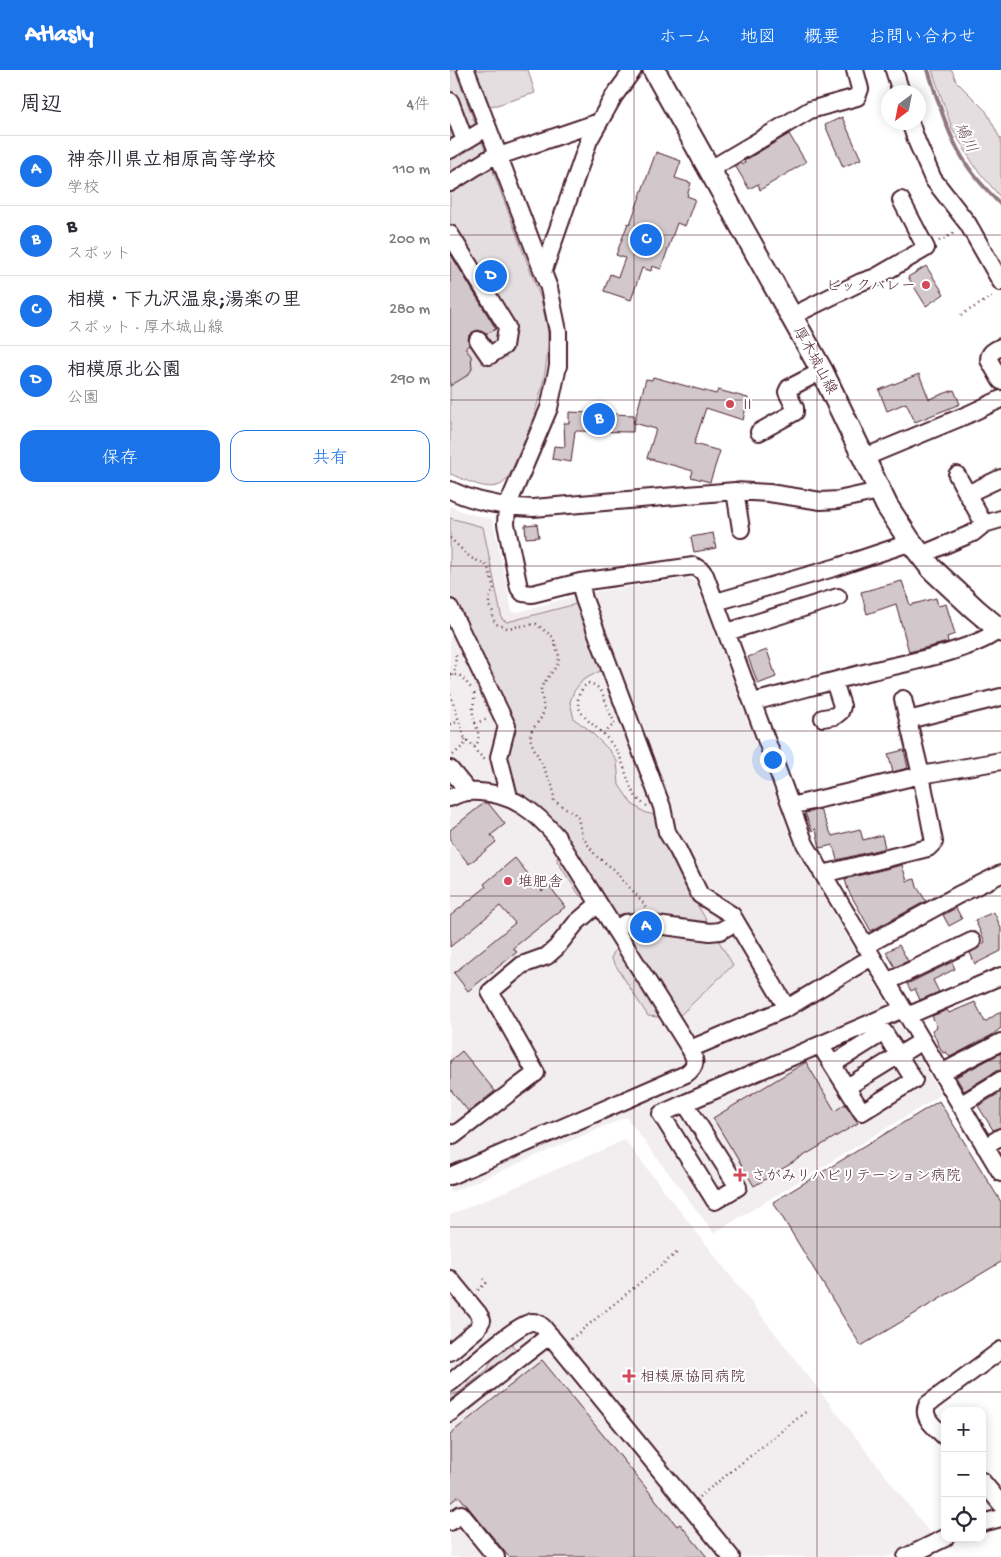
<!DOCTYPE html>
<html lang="ja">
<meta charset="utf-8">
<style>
body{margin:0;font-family:"Gochi Hand","Klee One",sans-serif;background:#f2f2f3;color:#2b2b33}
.controls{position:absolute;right:15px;bottom:15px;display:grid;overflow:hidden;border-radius:10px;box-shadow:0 2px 12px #0003}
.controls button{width:45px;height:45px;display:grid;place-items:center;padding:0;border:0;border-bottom:1px solid #e1e1e2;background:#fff;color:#2b2b33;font:25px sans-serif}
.compass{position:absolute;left:431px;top:15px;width:45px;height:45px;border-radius:50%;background:#fff;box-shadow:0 2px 12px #0003;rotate:212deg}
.you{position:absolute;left:322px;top:689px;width:18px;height:18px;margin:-12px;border:4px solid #fff;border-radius:50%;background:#1a73e8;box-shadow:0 0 0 8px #1a73e833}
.badge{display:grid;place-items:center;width:32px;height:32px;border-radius:50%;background:#1a73e8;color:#fff;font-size:16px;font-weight:700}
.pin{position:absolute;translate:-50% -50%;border:2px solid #fff;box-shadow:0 1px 5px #0006}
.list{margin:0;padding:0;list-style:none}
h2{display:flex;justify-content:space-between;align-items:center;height:65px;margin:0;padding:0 20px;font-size:21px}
h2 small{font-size:16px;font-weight:400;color:#7c7c81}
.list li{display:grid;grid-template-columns:32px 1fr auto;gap:15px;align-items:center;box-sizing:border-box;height:70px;padding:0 20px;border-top:1px solid #e1e1e2}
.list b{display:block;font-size:19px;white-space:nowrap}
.list p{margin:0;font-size:16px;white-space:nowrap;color:#7c7c81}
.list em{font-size:16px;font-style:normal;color:#7c7c81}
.actions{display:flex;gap:10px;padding:15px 20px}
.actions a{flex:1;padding:11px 0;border:1px solid #1a73e8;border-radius:15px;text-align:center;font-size:18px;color:#1a73e8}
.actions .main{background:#1a73e8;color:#fff}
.icon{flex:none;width:28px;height:28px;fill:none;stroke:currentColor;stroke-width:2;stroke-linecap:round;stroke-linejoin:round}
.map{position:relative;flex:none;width:551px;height:1487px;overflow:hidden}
header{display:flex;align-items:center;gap:30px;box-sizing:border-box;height:70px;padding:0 25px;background:#1a73e8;color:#fff}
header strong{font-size:24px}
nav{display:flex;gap:28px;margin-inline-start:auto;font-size:18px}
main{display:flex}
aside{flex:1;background:#fff}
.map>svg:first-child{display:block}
.built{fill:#f2eeef}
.green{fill:#e5dee0;stroke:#987e86}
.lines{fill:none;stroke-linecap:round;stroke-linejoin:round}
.stream{stroke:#91787e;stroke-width:4}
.building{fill:#d2c7cb;stroke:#4a1f2b}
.minor-casing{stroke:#4a1f2b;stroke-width:20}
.major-casing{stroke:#4a1f2b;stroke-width:25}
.path{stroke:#4a1f2b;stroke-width:2.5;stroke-dasharray:1 4;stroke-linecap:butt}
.minor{stroke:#fff;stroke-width:16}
.major{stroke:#fff;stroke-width:21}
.grid{fill:none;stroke:#4a1f2b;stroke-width:1;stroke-opacity:0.55}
.poi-dot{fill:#d1495b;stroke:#fff;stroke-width:2}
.labels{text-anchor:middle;stroke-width:4;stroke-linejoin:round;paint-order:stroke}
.poi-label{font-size:15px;fill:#4a1f2b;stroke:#fff;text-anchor:start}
.street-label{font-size:15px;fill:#4a1f2b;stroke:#fff}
.water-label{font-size:16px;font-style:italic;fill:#74535c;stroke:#fff}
</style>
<header>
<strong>Atlasly</strong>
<nav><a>ホーム</a><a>地図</a><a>概要</a><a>お問い合わせ</a></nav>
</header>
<main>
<aside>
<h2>周辺<small>4件</small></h2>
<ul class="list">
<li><span class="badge">A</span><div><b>神奈川県立相原高等学校</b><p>学校</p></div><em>110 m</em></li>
<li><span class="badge">B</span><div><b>B</b><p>スポット</p></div><em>200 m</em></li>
<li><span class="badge">C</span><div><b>相模・下九沢温泉;湯楽の里</b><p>スポット · 厚木城山線</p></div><em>280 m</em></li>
<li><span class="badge">D</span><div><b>相模原北公園</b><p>公園</p></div><em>290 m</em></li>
</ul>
<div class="actions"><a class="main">保存</a><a>共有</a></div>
</aside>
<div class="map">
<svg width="551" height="1487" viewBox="0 0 551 1487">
<rect width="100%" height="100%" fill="#fff"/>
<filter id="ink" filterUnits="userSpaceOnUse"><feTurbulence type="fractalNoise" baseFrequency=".02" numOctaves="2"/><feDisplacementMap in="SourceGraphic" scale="10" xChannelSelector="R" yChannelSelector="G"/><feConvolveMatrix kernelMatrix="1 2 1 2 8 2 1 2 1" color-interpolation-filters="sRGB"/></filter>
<g filter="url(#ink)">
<!-- built -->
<path class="built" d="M 0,436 L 14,442 L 41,449 L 43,451 L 62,541 L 65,543 L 131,524 L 239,508 L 246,512 L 345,778 L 491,1025 L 264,1163 L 176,1047 L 0,1123 Z
M 175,1070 L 484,1468 L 456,1481 L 435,1487 L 0,1487 L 0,1145 Z"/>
<!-- green -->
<path class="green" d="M 0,0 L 5,0 L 91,229 C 93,240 97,252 98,264 C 99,314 79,363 58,408 C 45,427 17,410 0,404 Z
M 24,0 L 78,0 L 85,23 L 47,35 L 37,36 Z
M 482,0 L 502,0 L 506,11 L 536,41 L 551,70 L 551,128 L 525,97 L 502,58 Z
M 0,448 L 33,457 L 52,549 L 57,552 L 126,534 L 154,599 L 133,610 L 124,621 L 120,632 L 124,649 L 138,659 L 160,681 L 167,691 L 169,715 L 182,734 L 196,743 L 206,745 L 245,831 L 283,895 L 226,949 L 198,946 L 161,888 L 173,864 L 148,824 L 130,826 L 107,791 L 110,762 L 101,747 L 66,724 L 56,689 L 64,655 L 0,530 Z
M 61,1274 L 69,1283 L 0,1338 L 0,1325 L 7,1324 L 38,1299 L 42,1289 Z"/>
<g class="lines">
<!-- stream -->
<path class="stream" d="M 478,0 C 488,30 496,60 512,87 C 522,105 537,120 551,135"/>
</g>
<!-- building -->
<path class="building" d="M 392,47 L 411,89 L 393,97 L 375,55 Z
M 339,64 L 356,92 L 310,120 L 308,114 L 299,119 L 286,97 L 295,93 L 294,91 Z
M 206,82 L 231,91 L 225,108 L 241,113 L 237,126 L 245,129 L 235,156 L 227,153 L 211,199 L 202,196 L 201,201 L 192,198 L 181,230 L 154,221 L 160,204 L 168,207 L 175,188 L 166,185 L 178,153 L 180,154 Z
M 0,183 L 46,259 L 36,264 L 28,260 L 23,262 L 19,265 L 18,270 L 19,275 L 15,278 L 21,286 L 22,299 L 18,305 L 0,316 Z
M 476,196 L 494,224 L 476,236 L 458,207 Z
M 469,304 L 479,329 L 504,320 L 510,334 L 465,352 L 456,333 L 437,341 L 429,320 Z
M 203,307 L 266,324 L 268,320 L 298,328 L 293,350 L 256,338 L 244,374 L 270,381 L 260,412 L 241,407 L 243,401 L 197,388 L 206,359 L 184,353 L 196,309 L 202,310 Z
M 119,342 L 184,345 L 183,362 L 125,361 L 121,392 L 102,389 L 104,376 L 115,377 L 114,353 L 119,353 Z
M 87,454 L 89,467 L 76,468 L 75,455 Z
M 263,463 L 266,478 L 244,482 L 241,467 Z
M 452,511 L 460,535 L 486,528 L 488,536 L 496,534 L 505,564 L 497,567 L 498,572 L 459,582 L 446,534 L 417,544 L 411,522 Z
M 317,580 L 326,607 L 308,614 L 298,587 Z
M 454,680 L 458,698 L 443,702 L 438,684 Z
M 34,733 L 38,733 L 55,754 L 41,765 L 46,772 L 19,794 L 0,771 L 0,760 Z
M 370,739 L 382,766 L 410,759 L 413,770 L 432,765 L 435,778 L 387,790 L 383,775 L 370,778 L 366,759 L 362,761 L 355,743 Z
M 65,788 L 92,821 L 99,815 L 115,837 L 63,878 L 67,882 L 18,921 L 4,903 L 65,853 L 50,836 L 0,877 L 0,846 L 36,817 L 34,814 Z
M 452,795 L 457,811 L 465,809 L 467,817 L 476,831 L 421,861 L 398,820 L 395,809 Z
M 506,838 L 512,849 L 499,856 L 493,845 Z
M 544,842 L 551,858 L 551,881 L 525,894 L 520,883 L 535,872 L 525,850 Z
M 449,875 L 458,891 L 445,897 L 436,882 Z
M 502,892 L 505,899 L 483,910 L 489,922 L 470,930 L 465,919 L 461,921 L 457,914 Z
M 525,932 L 535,952 L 551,941 L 551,958 L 542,965 L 500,987 L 496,982 L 493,983 L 488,974 L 482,960 L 487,957 L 482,946 L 497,940 L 499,943 Z
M 12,981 L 45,1021 L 19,1042 L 0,1019 L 0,991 Z
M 551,983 L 551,1000 L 546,1001 L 514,1021 L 506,1007 Z
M 356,992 L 385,1041 L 395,1034 L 408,1053 L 304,1116 L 263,1048 Z
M 551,1022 L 551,1057 L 543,1060 L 528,1036 Z
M 489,1031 L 551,1132 L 551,1192 L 411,1276 L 323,1132 Z
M 92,1290 L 227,1456 L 230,1454 L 257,1487 L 59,1487 L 9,1426 L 0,1433 L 0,1364 Z"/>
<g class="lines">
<!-- minor casing -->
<g class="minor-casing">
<path id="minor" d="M 16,0 L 99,218 L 108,261 L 108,296 L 99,338 L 57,437 L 56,454 L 69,518 L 73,523 L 82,524 L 130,512 L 244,496 L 252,501 L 255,505 L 355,774 L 551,1103
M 444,0 L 451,22
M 0,31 L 15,71
M 460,52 L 467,72 L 483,109 L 518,154 L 551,212
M 0,80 L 30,62
M 49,86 L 149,52
M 259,100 L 360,40 L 407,27 L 410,19 L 405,0
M 0,113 L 40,88
M 0,164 L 57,257 L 54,276 L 39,286 L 28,270
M 93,202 L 139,70 L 164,26 L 183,0
M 342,246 L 411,212 L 426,207 L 476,178 L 451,130
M 551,277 C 545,280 539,282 539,290 L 551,311
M 309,362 L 345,342 L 345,338 L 337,322 L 339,318 L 372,301
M 413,388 L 519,344 L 551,329
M 0,420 C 27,433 54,437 83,438 L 285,421 L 319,423 L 371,431 L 388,430 L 429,421
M 285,421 L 291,459
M 517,424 L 551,408
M 534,454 L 551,449
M 471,485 L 523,463 L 534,454 L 507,405
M 130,512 L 134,529 L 212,737 L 217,762 L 228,780 L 250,825 L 282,845 L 337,938
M 266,532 L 387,497 L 453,475 L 460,471
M 0,538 L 57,656 L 49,687 L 59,727
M 277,562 L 388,527
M 303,632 C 342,622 382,611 422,601 C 451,594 530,579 549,559
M 373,648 L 385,646 L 390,642 L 392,636 L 384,611
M 458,650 L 551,627
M 0,699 L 18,721
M 0,728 C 10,722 19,721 30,722 C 63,724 86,742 107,767 L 240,979 C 246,990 247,996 236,1004 L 0,1106
M 341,736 L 471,705 L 551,691
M 373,804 L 478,778 L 484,772 L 471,705 L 453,629
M 165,860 L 175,853 L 184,852 L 260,862 L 270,861 L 286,852
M 415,876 L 508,825 L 551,804
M 437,912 L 522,871
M 457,946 L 551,906
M 370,975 L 412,1042 L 464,1010 L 434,962 L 383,994
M 240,979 L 337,938 L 422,887
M 491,1003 L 551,972
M 397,1017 L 472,971
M 235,1033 L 288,1117 L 265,1131 L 211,1044 L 235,1033 L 453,939
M 510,1035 L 551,1010
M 0,1063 L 3,1066 L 86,1003 L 40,922 L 72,895 L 97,886 L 106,878 L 126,853 L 148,834
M 535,1077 L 551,1067
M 0,1209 L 28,1243 L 32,1250 L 27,1259 L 0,1282
M 0,1313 C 14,1302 68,1252 83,1252 C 87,1252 90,1254 93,1257 L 281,1487
M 0,1343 L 100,1265
M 495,1367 C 486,1358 470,1347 478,1334 L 551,1280
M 532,1411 L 551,1434
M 0,1452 L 11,1444 L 46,1487
M 532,1453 L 551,1448
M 456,1487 L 495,1468"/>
</g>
<!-- major casing -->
<g class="major-casing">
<path id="major" d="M 204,0 L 372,301 L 437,436 L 460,471 L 482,499 L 525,539 L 551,561"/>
</g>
<!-- path -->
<path class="path" d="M 489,171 L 506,162
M 511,245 L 545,225
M 0,468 L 21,488 L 35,494 L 39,500 L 44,519 L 39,529 L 39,536 L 43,542 L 43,549 L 46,554 L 57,558 L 86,554 L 103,567 L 109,586 L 108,594 L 93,614 L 91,619 L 94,641 L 91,648 L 82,660 L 80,667 L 82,674 L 103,717 L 104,731 L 124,743 L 128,748 L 132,766 L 146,786 L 165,800 L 173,811 L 183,821 L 195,835 L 195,840
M 0,604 L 11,606 L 21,618
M 0,610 L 5,599 L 6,585
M 24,623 C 25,631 22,637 23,645 C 25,656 31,663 27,674 L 24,676
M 0,624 L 15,669 L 24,676 L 27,682 L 35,690
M 163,649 C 155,637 156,616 138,613 C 130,619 125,630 130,640 C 135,650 147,657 154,665 C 160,671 166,679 170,687 C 178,704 178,726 197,736
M 25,653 L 38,649
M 0,654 L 8,652
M 154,664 L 166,652
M 3,685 L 15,674 L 15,669
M 28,1220 L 36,1213 L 33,1209
M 121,1269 L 229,1181
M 249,1427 L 358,1340"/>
<!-- minor -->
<use href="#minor" class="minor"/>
<!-- major -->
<use href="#major" class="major"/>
</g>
</g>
<!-- grid -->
<path class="grid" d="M 184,0 L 184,1487M 367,0 L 367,1487M 0,165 L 551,165M 0,330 L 551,330M 0,496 L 551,496M 0,661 L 551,661M 0,826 L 551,826M 0,991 L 551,991M 0,1157 L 551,1157M 0,1322 L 551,1322"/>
<!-- markers -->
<g class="poi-dot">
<circle cx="476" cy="215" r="5"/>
<circle cx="280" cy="334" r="5"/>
<circle cx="58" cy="811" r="5"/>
<path d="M287.5 1097.5h5v5h5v5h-5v5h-5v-5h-5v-5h5z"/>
<path d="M176.5 1298.5h5v5h5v5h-5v5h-5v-5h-5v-5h5z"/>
</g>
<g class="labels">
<!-- poi labels -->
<g class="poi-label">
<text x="466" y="220" text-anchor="end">ビックバレー</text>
<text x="290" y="339">Ⅱ</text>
<text x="68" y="816">堆肥舎</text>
<text x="301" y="1110">さがみリハビリテーション病院</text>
<text x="190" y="1311">相模原協同病院</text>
</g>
<!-- street labels -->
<g class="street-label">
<text transform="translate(366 290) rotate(61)" y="5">厚木城山線</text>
</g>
<!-- water labels -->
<g class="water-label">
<text transform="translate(517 67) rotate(63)" y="6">鳩川</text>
</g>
</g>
</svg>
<div class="controls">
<button>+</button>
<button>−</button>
<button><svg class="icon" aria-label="locate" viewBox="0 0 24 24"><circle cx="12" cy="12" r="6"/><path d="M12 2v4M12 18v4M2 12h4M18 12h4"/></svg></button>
</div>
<svg class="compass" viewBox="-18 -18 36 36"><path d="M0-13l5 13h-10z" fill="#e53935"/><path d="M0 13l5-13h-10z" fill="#7c7c81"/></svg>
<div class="you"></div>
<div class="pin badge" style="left:196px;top:857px">A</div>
<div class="pin badge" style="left:149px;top:349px">B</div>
<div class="pin badge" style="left:196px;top:170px">C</div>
<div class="pin badge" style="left:41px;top:206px">D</div>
</div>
</main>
